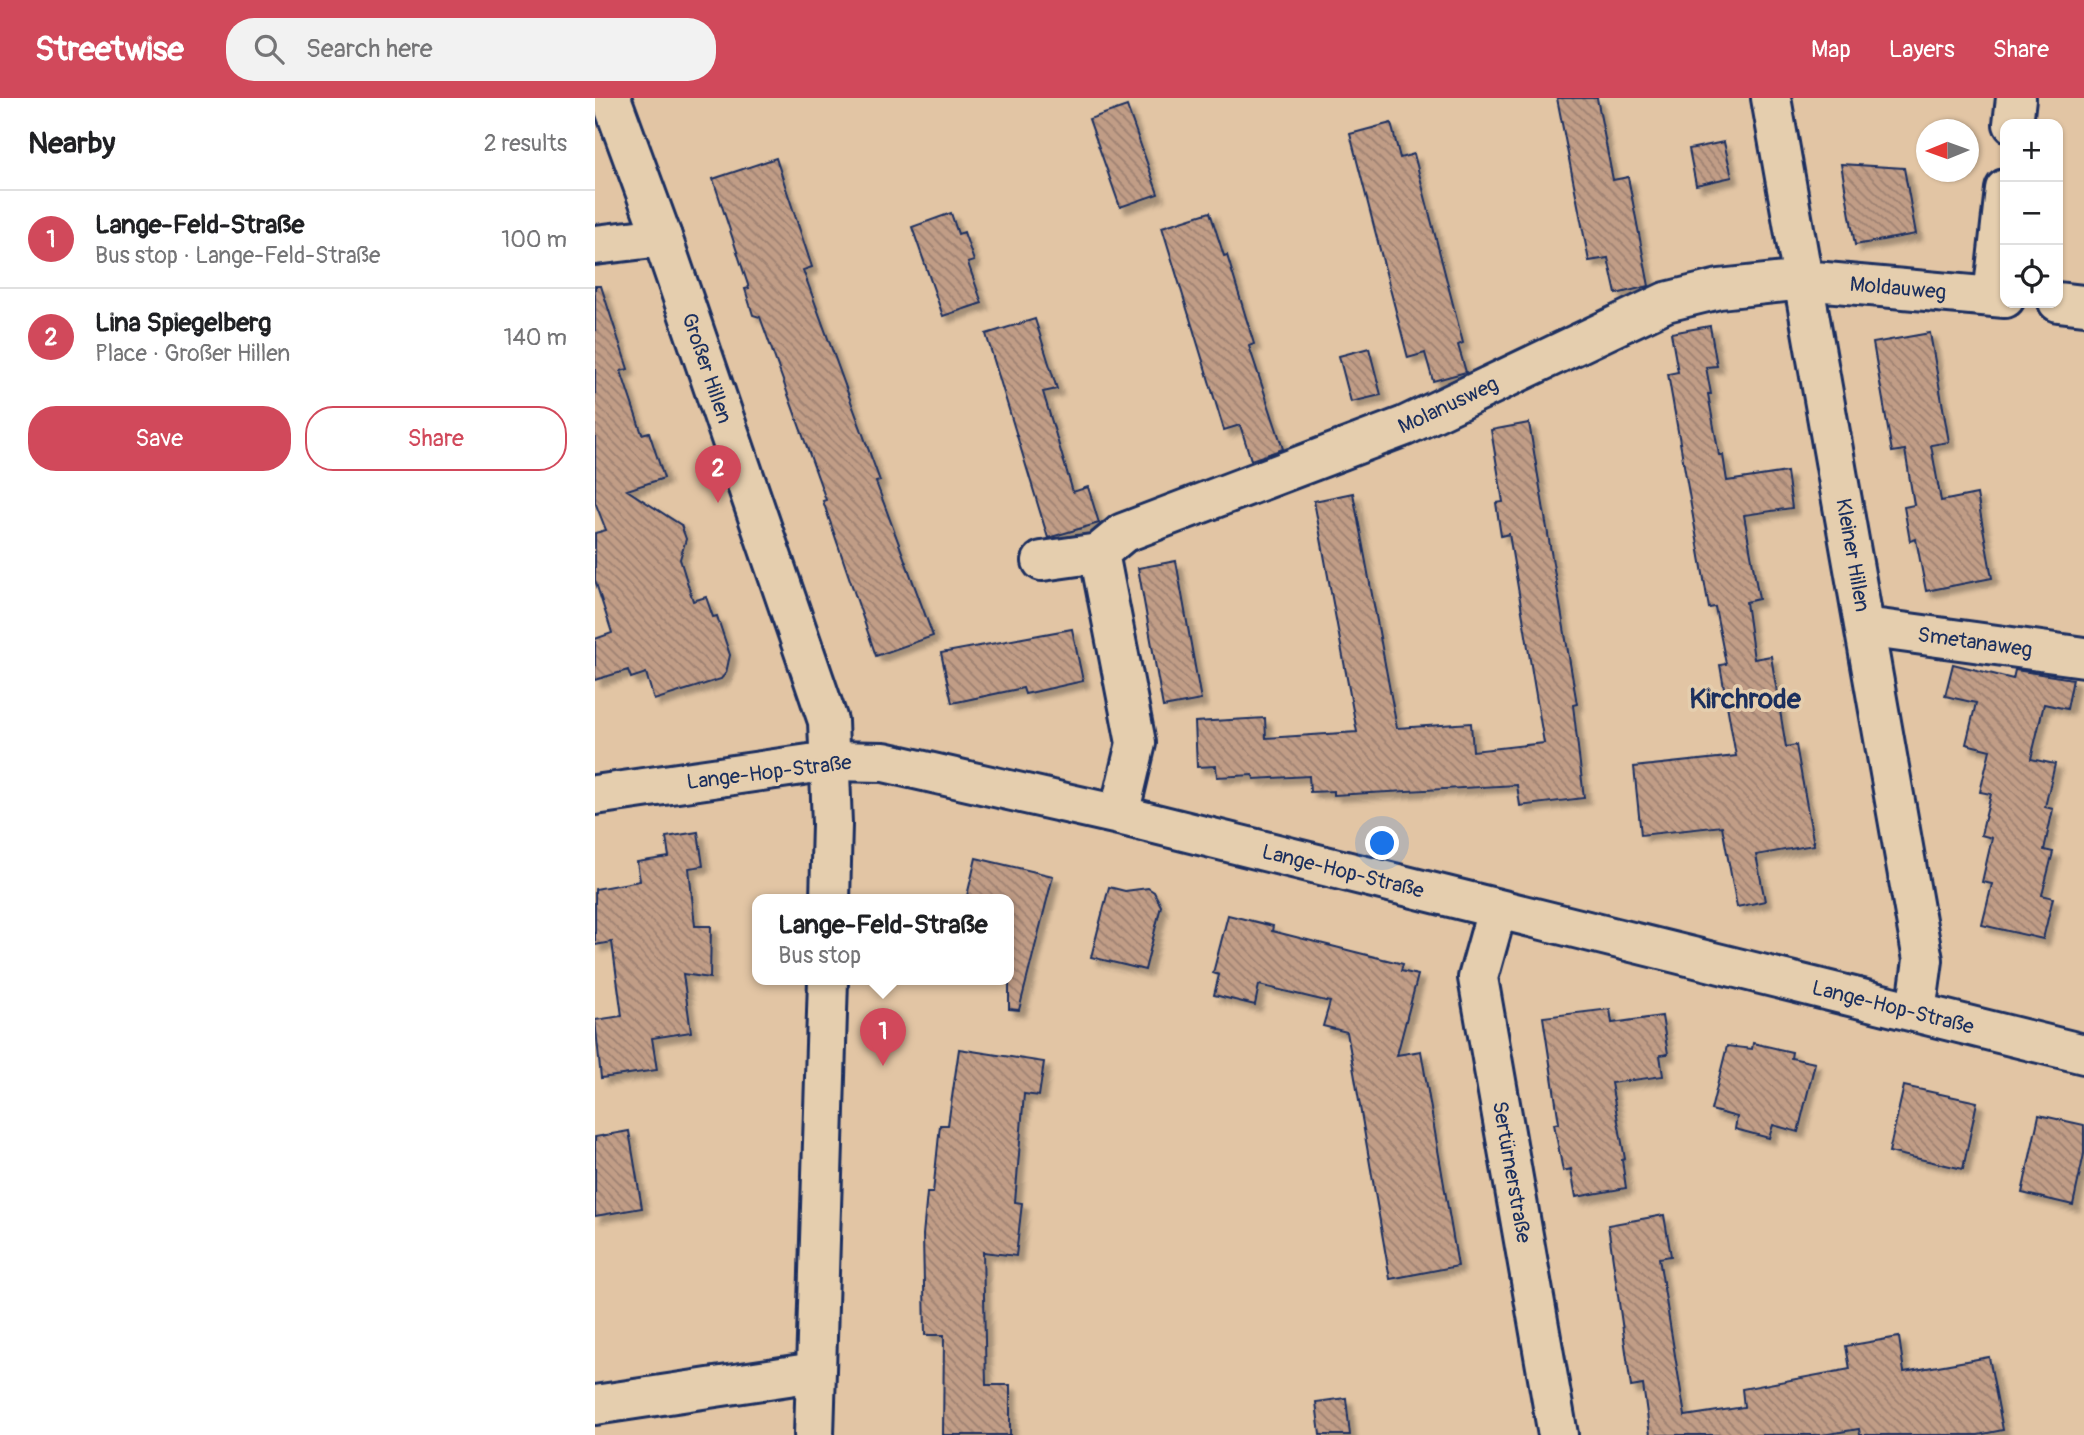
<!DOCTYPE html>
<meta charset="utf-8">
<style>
body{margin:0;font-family:Pangolin,sans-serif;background:#f2f2f2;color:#202124}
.controls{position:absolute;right:21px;top:21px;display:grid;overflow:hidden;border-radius:14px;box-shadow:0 2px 5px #0004}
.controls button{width:63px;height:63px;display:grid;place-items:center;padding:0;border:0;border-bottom:2px solid #e0e0e0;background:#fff;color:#202124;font:35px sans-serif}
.compass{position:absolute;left:1321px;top:21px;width:63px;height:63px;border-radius:50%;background:#fff;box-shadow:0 2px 5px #0004;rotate:269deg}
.you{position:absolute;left:788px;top:746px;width:24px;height:24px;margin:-18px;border:5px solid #fff;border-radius:50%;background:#1a73e8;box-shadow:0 0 0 10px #1a73e833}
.badge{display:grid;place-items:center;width:46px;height:46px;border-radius:50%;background:#d1495b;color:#fff;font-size:23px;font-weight:700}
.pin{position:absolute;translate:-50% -58px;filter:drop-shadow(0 2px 4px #0008)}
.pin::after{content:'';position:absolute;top:37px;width:24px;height:21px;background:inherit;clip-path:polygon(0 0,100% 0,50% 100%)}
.popup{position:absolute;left:157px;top:796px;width:262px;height:91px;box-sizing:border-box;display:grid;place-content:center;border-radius:14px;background:#fff;filter:drop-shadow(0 2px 5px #0005);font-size:23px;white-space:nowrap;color:#757577}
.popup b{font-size:26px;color:#202124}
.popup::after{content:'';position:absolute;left:50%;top:100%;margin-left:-14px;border:14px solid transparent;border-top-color:#fff}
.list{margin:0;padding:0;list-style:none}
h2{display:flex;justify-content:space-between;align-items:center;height:91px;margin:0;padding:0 28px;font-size:30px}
h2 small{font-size:23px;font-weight:400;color:#757577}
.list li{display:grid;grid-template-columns:46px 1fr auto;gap:21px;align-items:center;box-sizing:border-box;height:98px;padding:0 28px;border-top:2px solid #e0e0e0}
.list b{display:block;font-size:26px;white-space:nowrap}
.list p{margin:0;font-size:23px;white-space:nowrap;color:#757577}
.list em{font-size:23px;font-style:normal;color:#757577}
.actions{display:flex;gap:14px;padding:21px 28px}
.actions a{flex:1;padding:16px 0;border:2px solid #d1495b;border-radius:28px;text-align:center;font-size:24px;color:#d1495b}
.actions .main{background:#d1495b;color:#fff}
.icon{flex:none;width:38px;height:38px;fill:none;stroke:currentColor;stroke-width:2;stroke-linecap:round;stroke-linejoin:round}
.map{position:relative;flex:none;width:1489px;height:1337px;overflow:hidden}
header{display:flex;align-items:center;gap:42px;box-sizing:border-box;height:98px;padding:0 35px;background:#d1495b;color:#fff}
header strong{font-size:33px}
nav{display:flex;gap:38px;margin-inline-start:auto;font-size:24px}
.search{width:490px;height:63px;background:#f2f2f2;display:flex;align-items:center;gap:18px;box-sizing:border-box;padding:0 24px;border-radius:28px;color:#757577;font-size:26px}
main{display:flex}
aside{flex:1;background:#fff}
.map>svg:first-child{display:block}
.building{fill:url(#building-back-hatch);stroke:#1b2f5e;stroke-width:2;filter:url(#shadow)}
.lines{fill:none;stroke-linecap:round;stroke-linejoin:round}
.street-casing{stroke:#1b2f5e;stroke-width:44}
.secondary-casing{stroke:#1b2f5e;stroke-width:44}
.street{stroke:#e5ceae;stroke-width:38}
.secondary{stroke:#e5ceae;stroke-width:38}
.labels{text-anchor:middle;stroke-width:7;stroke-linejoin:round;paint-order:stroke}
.street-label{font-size:21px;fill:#1b2f5e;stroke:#e5ceae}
.district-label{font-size:28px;font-weight:bold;fill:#1b2f5e;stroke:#e5ceae}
</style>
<header>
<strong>Streetwise</strong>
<div class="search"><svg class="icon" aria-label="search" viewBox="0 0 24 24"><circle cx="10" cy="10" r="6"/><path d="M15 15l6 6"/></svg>Search here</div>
<nav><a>Map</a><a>Layers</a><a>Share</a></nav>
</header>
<main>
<aside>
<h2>Nearby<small>2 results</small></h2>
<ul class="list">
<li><span class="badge">1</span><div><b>Lange-Feld-Straße</b><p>Bus stop · Lange-Feld-Straße</p></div><em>100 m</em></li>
<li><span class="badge">2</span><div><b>Lina Spiegelberg</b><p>Place · Großer Hillen</p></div><em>140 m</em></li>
</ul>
<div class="actions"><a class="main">Save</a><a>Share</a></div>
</aside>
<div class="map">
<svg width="1489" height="1337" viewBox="0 0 1489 1337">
<defs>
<pattern id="building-back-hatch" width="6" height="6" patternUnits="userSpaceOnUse" patternTransform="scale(1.75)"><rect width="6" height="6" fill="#c19d86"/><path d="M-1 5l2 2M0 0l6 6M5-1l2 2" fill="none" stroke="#9c8071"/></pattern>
<filter id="shadow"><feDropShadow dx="6" dy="6" stdDeviation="2" flood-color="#0004"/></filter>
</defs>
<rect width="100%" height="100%" fill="#e2c5a4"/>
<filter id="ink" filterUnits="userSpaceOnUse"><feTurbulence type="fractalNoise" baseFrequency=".0143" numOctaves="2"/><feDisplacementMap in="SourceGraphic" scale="14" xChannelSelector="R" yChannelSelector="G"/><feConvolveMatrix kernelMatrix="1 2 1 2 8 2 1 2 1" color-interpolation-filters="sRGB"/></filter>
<g filter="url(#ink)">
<!-- building -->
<path class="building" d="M 962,0 L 1002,0 L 1018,82 L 1033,79 L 1054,188 L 1021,196 L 1013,160 L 994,163 Z
M 532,8 L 563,96 L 525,109 L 494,21 Z
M 796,25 L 805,60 L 819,56 L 868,245 L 863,247 L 871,274 L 838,283 L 830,255 L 813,260 L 755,36 Z
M 1129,44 L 1137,79 L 1101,87 L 1094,51 Z
M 181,60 L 217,169 L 208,172 L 285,383 L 281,384 L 338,538 L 281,558 L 228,403 L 231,402 L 165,219 L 158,217 L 150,191 L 154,190 L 118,81 Z
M 1246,66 L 1309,70 L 1321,136 L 1260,147 Z
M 615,114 L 629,158 L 632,157 L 659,246 L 654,248 L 688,351 L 656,362 L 645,327 L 629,332 L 567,129 Z
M 356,115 L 363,136 L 369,134 L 379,163 L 373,165 L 387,205 L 348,218 L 317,129 Z
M 0,188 L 6,188 L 33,271 L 26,273 L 47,336 L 54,334 L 69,380 L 32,392 L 86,427 L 91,441 L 85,461 L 98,503 L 111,499 L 118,519 L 122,518 L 135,557 L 131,575 L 126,581 L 59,602 L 51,575 L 36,580 L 33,572 L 0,582 L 0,541 L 17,535 L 0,482 L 0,435 L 11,432 L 0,404 Z
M 440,221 L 462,291 L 448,294 L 478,394 L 493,389 L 504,425 L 453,440 L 391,236 Z
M 1115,228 L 1122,268 L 1111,269 L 1116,296 L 1113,296 L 1124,357 L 1128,357 L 1132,383 L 1192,374 L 1197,410 L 1149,417 L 1164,501 L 1151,504 L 1159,561 L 1176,558 L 1191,649 L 1201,647 L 1219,747 L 1161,757 L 1170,803 L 1142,809 L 1127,728 L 1046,737 L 1039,669 L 1141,658 L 1125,567 L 1131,566 L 1120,509 L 1114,510 L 1073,276 L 1083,274 L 1076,235 Z
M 1335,235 L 1354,344 L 1336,347 L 1346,403 L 1382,396 L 1397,480 L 1331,493 L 1321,441 L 1315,443 L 1309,409 L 1319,407 L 1310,352 L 1297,354 L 1278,245 Z
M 774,250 L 786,297 L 756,304 L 744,258 Z
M 934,325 L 982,606 L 978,607 L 989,700 L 925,708 L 922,687 L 739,697 L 739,693 L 715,694 L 714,678 L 659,681 L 658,677 L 622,679 L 621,668 L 602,669 L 600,624 L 670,620 L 671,640 L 762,634 L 719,403 L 758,395 L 802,630 L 876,625 L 878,653 L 949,645 L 914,436 L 906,438 L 901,405 L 908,404 L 896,332 Z
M 581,463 L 606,602 L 568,609 L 543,470 Z
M 477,531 L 488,583 L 430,596 L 428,590 L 357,605 L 346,555 Z
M 1358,566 L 1418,581 L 1420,572 L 1478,581 L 1472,611 L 1449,606 L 1436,661 L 1460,666 L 1450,709 L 1458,711 L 1449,752 L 1458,754 L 1447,797 L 1458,800 L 1448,841 L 1387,827 L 1397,786 L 1387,784 L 1397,740 L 1386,737 L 1396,696 L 1385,694 L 1395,652 L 1371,646 L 1381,605 L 1350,598 Z
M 103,734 L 108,768 L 94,770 L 100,828 L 116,828 L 115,880 L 88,876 L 96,934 L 57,940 L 62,972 L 6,980 L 0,922 L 27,918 L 17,844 L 0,847 L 0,791 L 45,783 L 42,764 L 74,759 L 71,739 Z
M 381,760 L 458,778 L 424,912 L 414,911 L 414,802 L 371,802 Z
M 514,789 L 530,793 L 553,790 L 559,794 L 566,808 L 550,872 L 496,859 Z
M 633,817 L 678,828 L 677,833 L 808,866 L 806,873 L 823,877 L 802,957 L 826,953 L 863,1168 L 795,1181 L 752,934 L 728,928 L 735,904 L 664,887 L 660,907 L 619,897 L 624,877 L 618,875 Z
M 1015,911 L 1017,925 L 1067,918 L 1073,956 L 1065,957 L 1068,978 L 1016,985 L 1030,1061 L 1027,1062 L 1031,1090 L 981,1099 L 976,1071 L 968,1073 L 959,1026 L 964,1025 L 948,919 Z
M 1158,945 L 1197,954 L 1196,960 L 1220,965 L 1203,1034 L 1178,1027 L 1174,1040 L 1140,1031 L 1142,1019 L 1116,1012 L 1132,948 L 1157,951 Z
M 364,951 L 449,964 L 444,998 L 429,996 L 420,1104 L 427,1105 L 421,1158 L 388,1154 L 391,1287 L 415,1287 L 415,1337 L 348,1337 L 349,1237 L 330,1237 L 328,1137 L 332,1095 L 338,1095 L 345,1027 L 353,1027 Z
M 1309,988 L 1382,1004 L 1368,1071 L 1294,1054 Z
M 1444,1017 L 1489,1027 L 1489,1056 L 1478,1107 L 1427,1095 Z
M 34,1033 L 47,1110 L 0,1118 L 0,1039 Z
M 1069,1117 L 1076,1158 L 1064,1160 L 1090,1318 L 1149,1309 L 1147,1291 L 1255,1271 L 1251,1248 L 1304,1239 L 1309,1274 L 1394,1259 L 1408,1332 L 1383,1337 L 1265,1337 L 1264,1331 L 1227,1337 L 1055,1337 L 1048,1287 L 1036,1289 L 1013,1127 Z
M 751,1300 L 755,1337 L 725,1337 L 721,1304 Z"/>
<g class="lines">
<!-- street casing -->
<g class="street-casing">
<path id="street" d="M 1176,0 L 1328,862 L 1321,914
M 1418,26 L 1421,0
M 0,147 L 67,139
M 1398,199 L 1410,91
M 1463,204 L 1489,207
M 447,463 L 504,455
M 1270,529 L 1489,559
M 0,697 L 235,663 L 289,664 L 524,717 L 1489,956
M 524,717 L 541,645 L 504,455 L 528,435 L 810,328 L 1071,204 L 1124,191 L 1208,182 L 1410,200
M 902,812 L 883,880 L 963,1337
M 0,1307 L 220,1274"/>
</g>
<!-- secondary casing -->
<g class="secondary-casing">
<path id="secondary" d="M 16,0 L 67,139 L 233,623 L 237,726 L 235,802
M 219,1337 L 233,882"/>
</g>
<!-- street -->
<use href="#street" class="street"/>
<!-- secondary -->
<use href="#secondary" class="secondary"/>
</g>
</g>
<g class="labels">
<!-- street labels -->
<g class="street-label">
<text transform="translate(1303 190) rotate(5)" y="7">Moldauweg</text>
<text transform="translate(112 270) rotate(71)" y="7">Großer Hillen</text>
<text transform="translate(853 307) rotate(-25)" y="7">Molanusweg</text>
<text transform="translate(1258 457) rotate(80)" y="7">Kleiner Hillen</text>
<text transform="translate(1380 544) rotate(8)" y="7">Smetanaweg</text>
<text transform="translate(174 674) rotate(-7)" y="7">Lange-Hop-Straße</text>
<text transform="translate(748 773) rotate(14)" y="7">Lange-Hop-Straße</text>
<text transform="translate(1298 909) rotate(14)" y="7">Lange-Hop-Straße</text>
<text transform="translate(917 1074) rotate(80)" y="7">Sertürnerstraße</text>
</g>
<!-- district labels -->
<g class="district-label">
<text x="1150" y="610">Kirchrode</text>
</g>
</g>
</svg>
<div class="controls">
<button>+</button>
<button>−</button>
<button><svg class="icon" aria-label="locate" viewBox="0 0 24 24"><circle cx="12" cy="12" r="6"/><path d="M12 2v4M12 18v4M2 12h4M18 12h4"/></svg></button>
</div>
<svg class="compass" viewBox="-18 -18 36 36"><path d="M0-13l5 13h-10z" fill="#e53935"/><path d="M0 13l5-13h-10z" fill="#757577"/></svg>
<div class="you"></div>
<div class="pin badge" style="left:288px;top:968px">1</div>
<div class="popup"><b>Lange-Feld-Straße</b>Bus stop</div>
<div class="pin badge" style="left:123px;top:405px">2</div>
</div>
</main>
